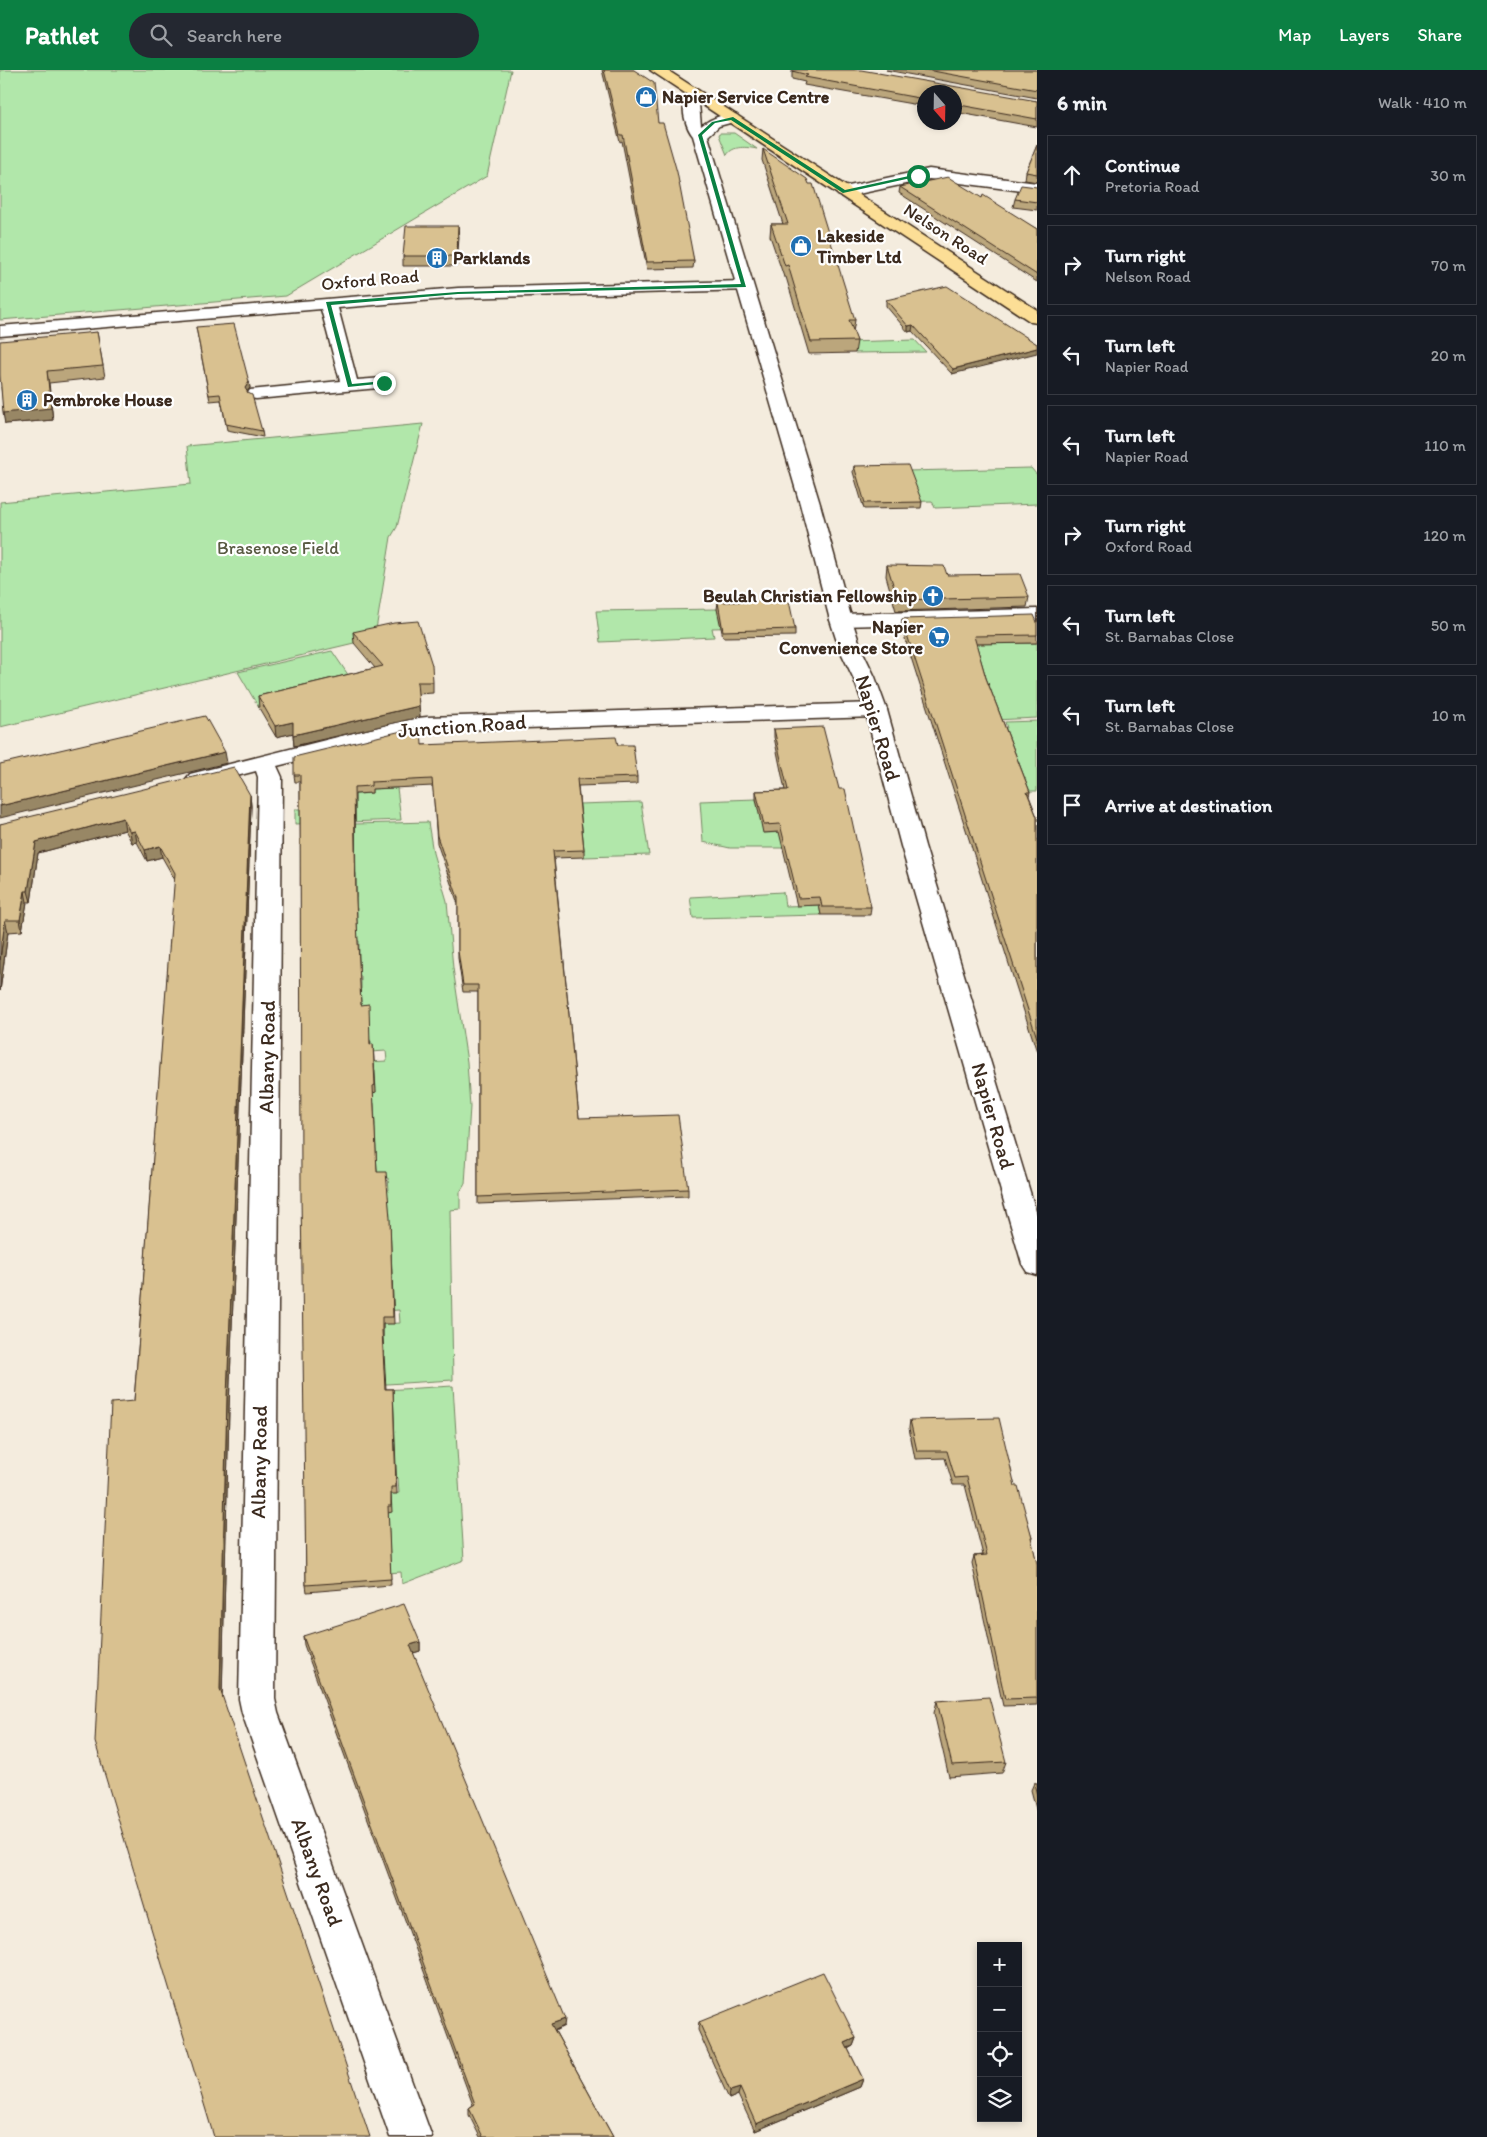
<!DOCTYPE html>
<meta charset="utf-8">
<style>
body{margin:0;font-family:Itim,sans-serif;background:#242831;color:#f1f3f6}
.controls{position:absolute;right:15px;bottom:15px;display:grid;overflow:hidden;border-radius:0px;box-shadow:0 2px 8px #0003}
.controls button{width:45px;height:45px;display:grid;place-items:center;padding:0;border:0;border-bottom:1px solid #363941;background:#171b24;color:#f1f3f6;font:25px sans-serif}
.compass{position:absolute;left:917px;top:15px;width:45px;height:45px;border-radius:50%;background:#171b24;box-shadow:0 2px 8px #0003;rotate:160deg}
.stop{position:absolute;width:15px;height:15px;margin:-11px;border:4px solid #0b8043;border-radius:50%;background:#fff}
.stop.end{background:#0b8043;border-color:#fff;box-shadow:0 1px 5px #0008}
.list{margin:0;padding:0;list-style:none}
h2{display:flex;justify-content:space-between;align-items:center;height:65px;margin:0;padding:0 20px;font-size:21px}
h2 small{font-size:16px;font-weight:400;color:#9ea1a6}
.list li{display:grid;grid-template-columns:32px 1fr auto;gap:15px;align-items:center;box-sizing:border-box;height:80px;margin:0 10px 10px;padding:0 10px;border:1px solid #363941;border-radius:0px}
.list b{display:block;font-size:19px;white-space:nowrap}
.list p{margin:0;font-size:16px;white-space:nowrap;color:#9ea1a6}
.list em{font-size:16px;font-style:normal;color:#9ea1a6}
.icon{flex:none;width:28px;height:28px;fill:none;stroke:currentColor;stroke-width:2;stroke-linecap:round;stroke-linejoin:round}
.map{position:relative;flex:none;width:1037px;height:2067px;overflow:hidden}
header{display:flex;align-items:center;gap:30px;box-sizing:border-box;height:70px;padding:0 25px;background:#0b8043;color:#fff}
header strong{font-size:24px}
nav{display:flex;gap:28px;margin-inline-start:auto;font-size:18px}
.search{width:350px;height:45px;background:#242831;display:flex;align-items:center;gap:12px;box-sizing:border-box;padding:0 18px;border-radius:28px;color:#9ea1a6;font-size:19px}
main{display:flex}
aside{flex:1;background:#171b24}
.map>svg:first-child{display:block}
.green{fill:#b1e7aa;stroke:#768864}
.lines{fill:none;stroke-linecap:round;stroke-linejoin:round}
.minor-casing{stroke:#3b2a1e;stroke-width:3}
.tertiary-casing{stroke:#3b2a1e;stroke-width:3}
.primary-casing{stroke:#3b2a1e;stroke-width:3}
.minor{fill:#fff;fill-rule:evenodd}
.tertiary{fill:#fff;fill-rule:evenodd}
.primary{fill:#fcde96;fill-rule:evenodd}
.wall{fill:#bba67c;stroke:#3b2a1e}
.shaded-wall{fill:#988765;stroke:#3b2a1e}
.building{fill:#d9c190;stroke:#3b2a1e}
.route{fill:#0b8043}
.labels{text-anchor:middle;stroke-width:4.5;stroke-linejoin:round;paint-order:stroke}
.far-poi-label{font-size:18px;font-weight:bold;fill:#3b2a1e;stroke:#fff;text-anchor:start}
.far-street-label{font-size:18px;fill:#3b2a1e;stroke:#fff}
.far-park-label{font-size:18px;fill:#585941;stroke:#fff}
.street-label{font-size:21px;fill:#3b2a1e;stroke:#fff}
</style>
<header>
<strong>Pathlet</strong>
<div class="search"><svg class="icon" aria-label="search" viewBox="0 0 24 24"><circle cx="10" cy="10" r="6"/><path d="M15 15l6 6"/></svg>Search here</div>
<nav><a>Map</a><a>Layers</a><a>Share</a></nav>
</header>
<main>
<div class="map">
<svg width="1037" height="2067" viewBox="0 0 1037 2067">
<rect width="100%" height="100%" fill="#f4ecde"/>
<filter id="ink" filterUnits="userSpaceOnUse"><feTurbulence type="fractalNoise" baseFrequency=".02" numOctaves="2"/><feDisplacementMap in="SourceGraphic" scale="10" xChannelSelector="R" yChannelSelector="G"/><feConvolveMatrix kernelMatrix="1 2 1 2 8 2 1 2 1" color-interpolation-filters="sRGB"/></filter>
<g filter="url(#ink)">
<!-- green -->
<path class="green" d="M 0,0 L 511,0 L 487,106 L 286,226 L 0,250 Z
M 720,63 L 734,63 L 757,79 C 747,77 733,75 727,85 L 719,65 Z
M 915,270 L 926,282 L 855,283 L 854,278 L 846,272 Z
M 423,354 L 397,457 L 391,467 L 375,566 L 354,573 L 0,657 L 0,432 L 191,414 L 187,376 Z
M 1031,398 L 1037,405 L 1037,434 L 935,438 L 932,431 L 897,432 L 907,401 Z
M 717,539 L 719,546 L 757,557 L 712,558 L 714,567 L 600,572 L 596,541 Z
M 1037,573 L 1037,648 L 994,650 L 963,574 Z
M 332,581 L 355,615 L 259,638 L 238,602 Z
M 1037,651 L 1037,721 L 1015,721 L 972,660 L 1007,658 L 1005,652 Z
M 397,718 L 401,750 L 295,754 L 295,739 L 307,739 L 346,725 L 372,723 L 372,719 Z
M 756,729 L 764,763 L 810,761 L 783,778 L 730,778 L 703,772 L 700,731 Z
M 641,732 L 649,785 L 584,787 L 579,734 Z
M 428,752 L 433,783 L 447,831 L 453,898 L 467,992 L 470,1037 L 465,1114 L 460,1122 L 460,1139 L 450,1140 L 453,1310 L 354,1316 L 353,1269 L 383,1267 L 383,1254 L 400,1253 L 399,1240 L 353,1243 L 390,1155 L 388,1126 L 350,1128 L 349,1123 L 389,1120 L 388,1108 L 367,1110 L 375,1054 L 374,1033 L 347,1034 L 347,1024 L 376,1022 L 375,1001 L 347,1002 L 347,993 L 387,991 L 386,981 L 371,982 L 371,971 L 347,972 L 346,920 L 361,919 L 361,906 L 346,906 L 345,897 L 359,896 L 359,871 L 346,872 L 357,868 L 357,838 L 345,838 L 344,829 L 356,828 L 356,804 L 344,766 L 355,765 L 355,754 Z
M 783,822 L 785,836 L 819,835 L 821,845 L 693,848 L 690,827 Z
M 453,1316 L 464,1490 L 402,1514 L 401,1502 L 359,1505 L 357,1445 L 391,1424 L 399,1423 L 398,1408 L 373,1410 L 367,1321 Z"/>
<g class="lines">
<!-- minor casing -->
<g class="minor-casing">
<path id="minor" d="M 929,99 L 1037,113 L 1037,123 L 929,109 L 844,127 L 838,125 L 836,122 L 838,119 L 844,117 Z
M 744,211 L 750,212 L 752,216 L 750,220 L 458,228 L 338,238 L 357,310 L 384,308 L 390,309 L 393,313 L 390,317 L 256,329 L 250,328 L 247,324 L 250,320 L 340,311 L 321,239 L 0,266 L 0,256 L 458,218 Z
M 1037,539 L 1037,551 L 841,556 L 834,554 L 830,550 L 834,546 L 841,544 Z
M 876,633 L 884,635 L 887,640 L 884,645 L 876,647 L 427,661 L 409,663 L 277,696 L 282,707 L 275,1629 L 278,1643 L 432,2067 L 390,2067 L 242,1643 L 239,1629 L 258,707 L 256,701 L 198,716 L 190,714 L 186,709 L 190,704 L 409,649 L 427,647 Z"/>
</g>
<!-- tertiary casing -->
<g class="tertiary-casing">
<path id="tertiary" d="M 701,25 L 706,26 L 708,29 L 706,32 L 699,34 L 701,56 C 710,49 725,42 737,45 L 739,48 L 737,51 L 719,56 L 708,66 L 820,434 L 852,550 L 861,578 L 875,607 L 887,640 L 925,776 L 1037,1145 L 1037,1205 L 1027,1202 L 1022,1194 L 901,776 L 865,640 L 853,607 L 839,578 L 830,550 L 800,434 L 693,66 C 687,59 680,40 686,31 C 688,27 697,26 701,25 Z"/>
</g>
<!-- primary casing -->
<g class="primary-casing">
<path id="primary" d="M 650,0 L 667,0 L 1037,240 L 1037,253 L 1031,252 Z"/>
</g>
<!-- minor -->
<use href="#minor" class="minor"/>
<!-- tertiary -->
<use href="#tertiary" class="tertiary"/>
<!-- primary -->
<use href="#primary" class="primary"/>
</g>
<!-- wall -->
<path class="wall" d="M 602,0 L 634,0 L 658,53 L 694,191 L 693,198 L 647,199 L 622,71 L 620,72 Z
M 886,0 L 1037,0 L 1037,28 Z
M 792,1 L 1037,31 L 1037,57 L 954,42 L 954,22 L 924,22 L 924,36 L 804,15 L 805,12 L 792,9 Z
M 1037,75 L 1037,112 L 1025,110 L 1026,102 Z
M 763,79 L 855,250 L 853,262 L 857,271 L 855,283 L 809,284 L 786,207 L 784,207 L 770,166 L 771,154 L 783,154 L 762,90 Z
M 900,117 L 982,128 L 1037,159 L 1037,212 L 899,123 Z
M 1037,117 L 1037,140 L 1013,137 L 1015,129 Z
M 458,156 L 457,196 L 403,196 L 403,186 Z
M 886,230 L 1037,274 L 952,304 L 912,261 L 908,262 L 886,236 Z
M 196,257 L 249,312 L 250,318 L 247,322 L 262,361 L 263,367 L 227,360 L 221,330 L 210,331 Z
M 97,262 L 105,307 L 49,313 L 53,350 L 5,354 L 1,317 Z
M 854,396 L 922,432 L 921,438 L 864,439 L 853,402 Z
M 887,495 L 947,505 L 1029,527 L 1027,537 L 896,541 L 886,506 Z
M 718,532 L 795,559 L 795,566 L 723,567 L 717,539 Z
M 902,549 L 1037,552 L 1037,573 L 976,574 L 986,608 L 1030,722 L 1029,726 L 1037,747 L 1037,982 L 901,556 Z
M 353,562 L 433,612 L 433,623 L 418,624 L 420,647 L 294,676 L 293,663 L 276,667 L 259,638 L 258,626 L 375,598 L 354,573 Z
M 774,659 L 871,837 L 870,845 L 821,845 L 819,835 L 797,836 L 779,762 L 763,763 L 756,729 L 756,721 L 785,720 L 774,667 Z
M 422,675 L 618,675 L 637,707 L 637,714 L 578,716 L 584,780 L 584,787 L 554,788 L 579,1048 L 688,1119 L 688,1126 L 478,1134 L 478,922 L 463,922 L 458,888 L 458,834 L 437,773 L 433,716 L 372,719 L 372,723 L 355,724 L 356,837 L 361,935 L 371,975 L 373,974 L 376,1022 L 373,1023 L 377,1102 L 390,1155 L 394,1254 L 383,1254 L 383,1267 L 386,1319 L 393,1319 L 397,1424 L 391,1424 L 392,1442 L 388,1443 L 391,1515 L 307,1522 L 306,1515 L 300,712 L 295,712 L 294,705 Z
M 250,725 L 251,736 L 229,1338 L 222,1625 L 214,2067 L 134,1331 L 175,810 L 162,787 L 147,791 L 137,772 L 132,773 L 125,760 L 38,783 L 31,832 L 27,832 L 22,861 L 8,862 L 0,921 L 0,754 Z
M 910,1350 L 1015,1416 L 1032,1467 L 1031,1470 L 1037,1494 L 1037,1635 L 1003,1636 L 972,1493 L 974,1486 L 983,1485 L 965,1415 L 953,1415 L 945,1388 L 915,1389 L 909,1358 Z
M 303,1566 L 420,1572 L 420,1581 L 413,1583 L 564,1956 L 555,1961 L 613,2067 L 480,2067 L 469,2045 L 469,2038 L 473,2035 L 304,1575 Z
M 937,1631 L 1006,1692 L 1002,1703 L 949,1707 L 934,1643 Z
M 1034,1713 L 1037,1713 L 1037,1743 L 1031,1720 Z
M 699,1952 L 856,1968 L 853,1976 L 848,1979 L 863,2009 L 860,2017 L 755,2061 L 738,2025 L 729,2029 L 698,1960 Z"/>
<!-- shaded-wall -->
<path class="shaded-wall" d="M 458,156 L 459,167 L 457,196 L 457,186 Z
M 913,255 L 912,261 L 908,262 L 908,256 Z
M 1037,278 L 1037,283 L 952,304 L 953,299 Z
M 47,301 L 53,350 L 5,354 L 3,343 Z
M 249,312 L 250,318 L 245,324 L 245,318 Z
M 419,636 L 420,647 L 294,676 L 293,665 Z
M 293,652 L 294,663 L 276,667 L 275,656 Z
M 225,682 L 227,693 L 0,748 L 0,736 Z
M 250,725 L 251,736 L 229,1338 L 222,1629 L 220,1619 L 227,1327 Z
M 123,748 L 125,760 L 38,783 L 31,832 L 28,821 L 36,772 Z
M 135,761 L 137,772 L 132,773 L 130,762 Z
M 160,776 L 162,787 L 147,791 L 145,780 Z
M 25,821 L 27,832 L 22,861 L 20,850 Z
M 5,850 L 8,862 L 0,921 L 0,890 Z
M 420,1572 L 420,1581 L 410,1584 L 410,1575 Z
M 565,1949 L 564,1956 L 551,1962 L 551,1954 Z
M 856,1968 L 853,1976 L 842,1980 L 845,1973 Z
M 863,2009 L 860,2017 L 755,2061 L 756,2054 Z
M 740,2018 L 738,2025 L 729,2029 L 730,2021 Z"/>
<!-- building -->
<path class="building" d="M 604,0 L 634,0 L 654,13 L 658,53 L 663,53 L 677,102 L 694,191 L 647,192 L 623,65 L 620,65 Z
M 795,0 L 861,0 L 1037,31 L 1037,49 L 954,34 L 954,22 L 924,22 L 924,29 L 805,7 L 808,5 L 792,1 Z
M 927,0 L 1037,0 L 1037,20 Z
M 1037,75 L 1037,104 L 1026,102 Z
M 763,79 L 807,109 L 809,114 L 813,114 L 855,250 L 849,250 L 857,271 L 811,272 L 788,195 L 785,196 L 771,154 L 788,154 Z
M 948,107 L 982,128 L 983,125 L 1037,159 L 1037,205 L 900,117 Z
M 1021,115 L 1037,117 L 1037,132 L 1015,129 Z
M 406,156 L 458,156 L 457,186 L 403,186 Z
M 947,216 L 1037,274 L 1037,278 L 953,299 L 913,255 L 908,256 L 886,230 Z
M 234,254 L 249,312 L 245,318 L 248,323 L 252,325 L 262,361 L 226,354 L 220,324 L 209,325 L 196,257 Z
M 97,262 L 103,296 L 47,301 L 51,338 L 3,343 L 0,305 L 0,271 Z
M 908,395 L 922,432 L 865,433 L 854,396 Z
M 887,495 L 944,496 L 947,505 L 1020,504 L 1029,527 L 898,530 Z
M 789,531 L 795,559 L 723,561 L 718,532 Z
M 1034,545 L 1037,552 L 1037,565 L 974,566 L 986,608 L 1030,722 L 1027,722 L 1037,747 L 1037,968 L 902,549 Z
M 418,551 L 432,595 L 433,612 L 417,612 L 419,636 L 293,665 L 293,652 L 275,656 L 258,626 L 383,596 L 353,562 L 394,553 Z
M 205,646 L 225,682 L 0,736 L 0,694 Z
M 823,657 L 839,719 L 845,719 L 871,837 L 822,837 L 820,827 L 798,828 L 780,754 L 764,755 L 756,721 L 788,720 L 774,659 Z
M 414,658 L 421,658 L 422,675 L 616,667 L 618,675 L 633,675 L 637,707 L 577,709 L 584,780 L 553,781 L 579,1048 L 678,1045 L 688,1119 L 478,1127 L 478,915 L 463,915 L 458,881 L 458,828 L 437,766 L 432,709 L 371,712 L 371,716 L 354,717 L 356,830 L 361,935 L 369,934 L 370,975 L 373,974 L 375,1015 L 373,1016 L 377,1102 L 386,1102 L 390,1148 L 393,1247 L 382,1247 L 382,1260 L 385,1319 L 393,1319 L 396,1417 L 391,1417 L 391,1436 L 388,1436 L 391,1509 L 306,1515 L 301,1124 L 300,705 L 294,705 L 294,687 Z
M 234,697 L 250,725 L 227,1327 L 220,1619 L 370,2067 L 214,2067 L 95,1672 L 111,1333 L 134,1331 L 175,803 L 160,776 L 145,780 L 135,761 L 130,762 L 123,748 L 36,772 L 28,821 L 25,821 L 20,850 L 5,850 L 0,890 L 0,754 Z
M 999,1348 L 1015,1416 L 1018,1416 L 1032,1467 L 1031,1467 L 1037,1494 L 1037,1628 L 1005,1629 L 974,1486 L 987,1485 L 967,1407 L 955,1408 L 947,1381 L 917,1381 L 910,1350 Z
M 404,1534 L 420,1572 L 410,1575 L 565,1949 L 551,1954 L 613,2067 L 483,2067 L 469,2038 L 475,2034 L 303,1566 Z
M 989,1627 L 1006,1692 L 952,1695 L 937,1631 Z
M 1034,1713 L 1037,1713 L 1037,1726 Z
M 823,1902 L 856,1968 L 845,1973 L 863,2009 L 756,2054 L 740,2018 L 730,2021 L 699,1952 Z"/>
</g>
<!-- route -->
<path class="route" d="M 733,47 L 845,120 L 918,104 L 920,106 L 843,123 L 731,50 L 715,53 L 702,65 L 746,217 L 458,224 L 331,235 L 352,314 L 384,311 L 387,313 L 348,317 L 326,232 L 458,222 L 741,214 L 698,65 L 712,52 Z"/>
<!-- icons -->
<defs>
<g id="shop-disc" transform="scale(1.125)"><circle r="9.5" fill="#1f6fb2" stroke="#fff"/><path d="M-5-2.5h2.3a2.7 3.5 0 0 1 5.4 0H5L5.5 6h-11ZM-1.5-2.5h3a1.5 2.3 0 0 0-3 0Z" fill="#fff"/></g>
<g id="building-disc" transform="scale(1.125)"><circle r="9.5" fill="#1f6fb2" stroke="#fff"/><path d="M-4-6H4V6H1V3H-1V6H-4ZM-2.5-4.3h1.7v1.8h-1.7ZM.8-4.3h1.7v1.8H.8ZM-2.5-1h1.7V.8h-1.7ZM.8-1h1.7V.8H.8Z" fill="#fff"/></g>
<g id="church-disc" transform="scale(1.125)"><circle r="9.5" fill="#1f6fb2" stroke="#fff"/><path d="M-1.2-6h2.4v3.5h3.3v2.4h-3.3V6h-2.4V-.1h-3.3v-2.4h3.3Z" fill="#fff"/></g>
<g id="supermarket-disc" transform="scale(1.125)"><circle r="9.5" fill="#1f6fb2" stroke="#fff"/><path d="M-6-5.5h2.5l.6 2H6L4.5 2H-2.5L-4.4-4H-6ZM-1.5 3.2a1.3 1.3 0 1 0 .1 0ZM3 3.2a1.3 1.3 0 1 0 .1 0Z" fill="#fff"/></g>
</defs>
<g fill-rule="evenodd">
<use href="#shop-disc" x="646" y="27"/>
<use href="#shop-disc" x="801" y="176"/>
<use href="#building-disc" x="437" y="188"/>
<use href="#building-disc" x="27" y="330"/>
<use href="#church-disc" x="933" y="526"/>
<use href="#supermarket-disc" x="939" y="567"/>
</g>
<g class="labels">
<!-- far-poi labels -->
<g class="far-poi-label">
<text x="662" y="33">Napier Service Centre</text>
<text x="817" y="172">Lakeside<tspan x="817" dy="21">Timber Ltd</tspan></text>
<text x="453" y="194">Parklands</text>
<text x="43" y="336">Pembroke House</text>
<text x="917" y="532" text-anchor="end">Beulah Christian Fellowship</text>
<text x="923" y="563" text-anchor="end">Napier<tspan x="923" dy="21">Convenience Store</tspan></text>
</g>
<!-- far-street labels -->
<g class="far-street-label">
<text transform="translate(946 164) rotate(33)" y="6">Nelson Road</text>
<text transform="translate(370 210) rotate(-5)" y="6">Oxford Road</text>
</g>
<!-- far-park labels -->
<g class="far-park-label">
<text x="278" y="484">Brasenose Field</text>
</g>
<!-- street labels -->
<g class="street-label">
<text transform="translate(462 656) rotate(-4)" y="7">Junction Road</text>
<text transform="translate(878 658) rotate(73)" y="7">Napier Road</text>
<text transform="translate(267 987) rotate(-89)" y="7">Albany Road</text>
<text transform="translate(993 1046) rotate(74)" y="7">Napier Road</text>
<text transform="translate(259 1392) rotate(-89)" y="7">Albany Road</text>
<text transform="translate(317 1802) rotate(70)" y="7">Albany Road</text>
</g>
</g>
</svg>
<div class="controls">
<button>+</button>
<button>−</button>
<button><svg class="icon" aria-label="locate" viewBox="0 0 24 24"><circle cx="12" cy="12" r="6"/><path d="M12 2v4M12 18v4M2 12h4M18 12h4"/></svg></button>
<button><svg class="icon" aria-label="layers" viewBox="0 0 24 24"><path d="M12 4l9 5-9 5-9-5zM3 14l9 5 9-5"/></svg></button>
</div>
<svg class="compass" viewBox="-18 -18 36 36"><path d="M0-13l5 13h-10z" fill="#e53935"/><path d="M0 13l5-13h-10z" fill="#9ea1a6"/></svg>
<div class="stop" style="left:918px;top:106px"></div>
<div class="stop end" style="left:384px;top:313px"></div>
</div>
<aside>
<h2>6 min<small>Walk · 410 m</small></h2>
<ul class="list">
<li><svg class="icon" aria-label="ahead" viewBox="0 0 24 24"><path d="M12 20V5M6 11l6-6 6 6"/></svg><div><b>Continue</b><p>Pretoria Road</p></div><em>30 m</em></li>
<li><svg class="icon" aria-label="right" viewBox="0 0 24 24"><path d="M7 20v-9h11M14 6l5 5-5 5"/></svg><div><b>Turn right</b><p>Nelson Road</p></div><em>70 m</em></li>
<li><svg class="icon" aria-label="left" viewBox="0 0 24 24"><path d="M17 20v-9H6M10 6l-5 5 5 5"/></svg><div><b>Turn left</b><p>Napier Road</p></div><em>20 m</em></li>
<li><svg class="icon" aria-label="left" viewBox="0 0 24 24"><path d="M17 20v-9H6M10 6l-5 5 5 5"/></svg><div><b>Turn left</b><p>Napier Road</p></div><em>110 m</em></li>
<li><svg class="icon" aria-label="right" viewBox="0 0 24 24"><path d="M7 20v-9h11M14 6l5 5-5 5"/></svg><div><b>Turn right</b><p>Oxford Road</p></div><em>120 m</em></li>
<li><svg class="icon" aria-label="left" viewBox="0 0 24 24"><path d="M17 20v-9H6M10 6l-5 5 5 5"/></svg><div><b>Turn left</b><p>St. Barnabas Close</p></div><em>50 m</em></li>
<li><svg class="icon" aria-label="left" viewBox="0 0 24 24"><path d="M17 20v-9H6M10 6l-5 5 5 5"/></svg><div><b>Turn left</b><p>St. Barnabas Close</p></div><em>10 m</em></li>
<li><svg class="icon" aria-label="arrive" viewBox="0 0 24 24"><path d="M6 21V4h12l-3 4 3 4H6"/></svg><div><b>Arrive at destination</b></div></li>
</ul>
</aside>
</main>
